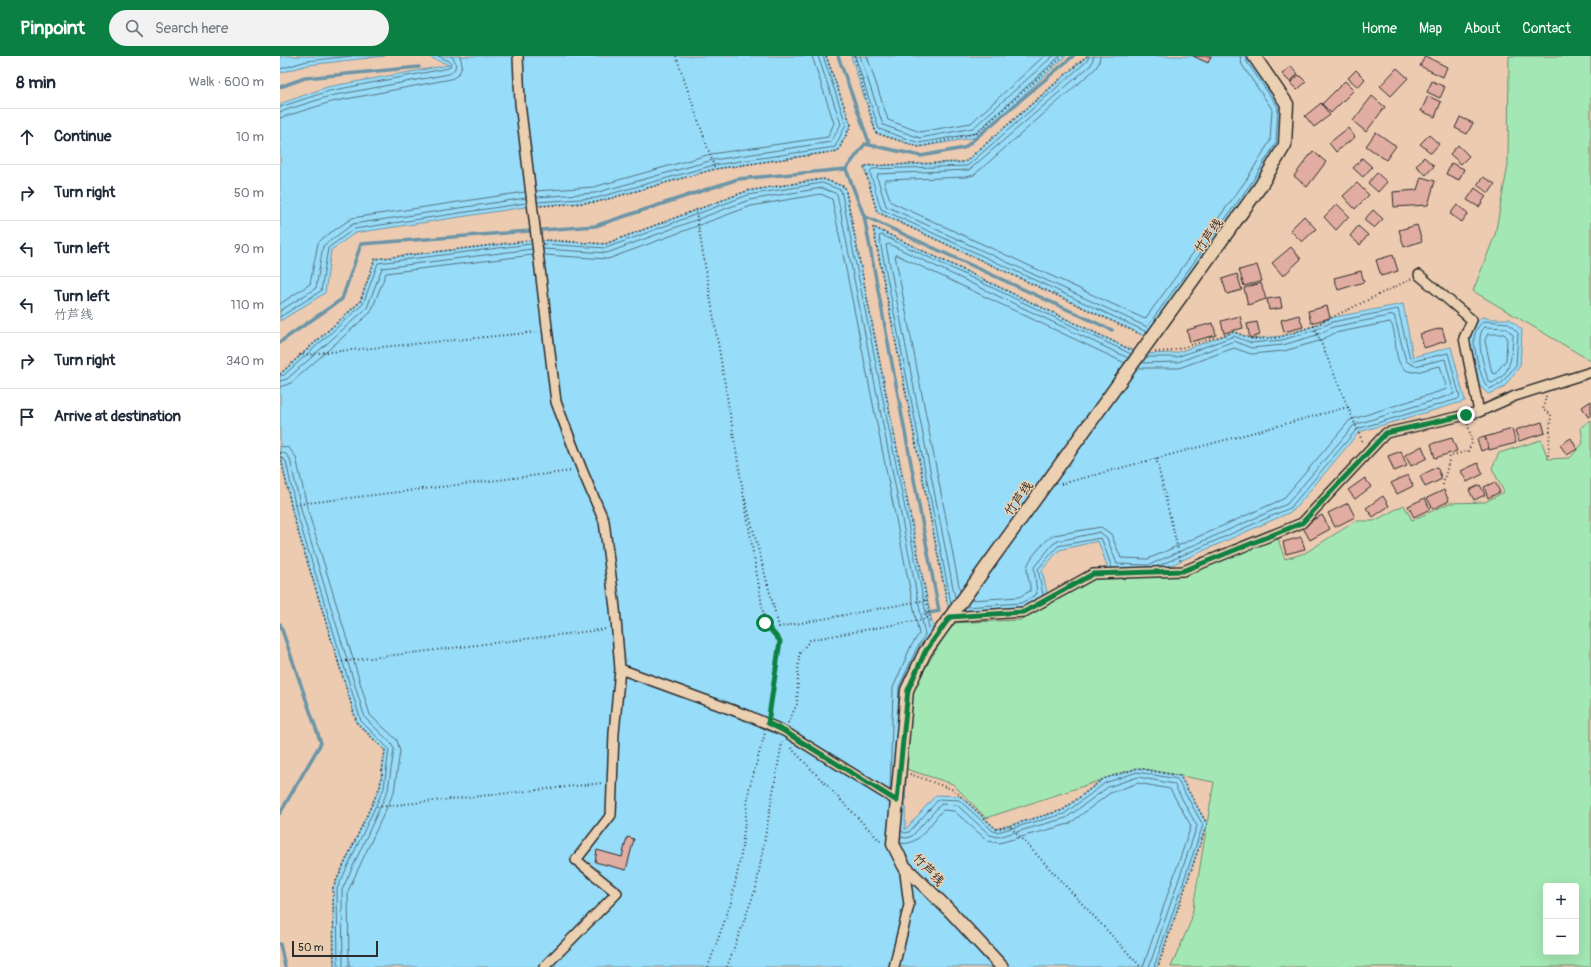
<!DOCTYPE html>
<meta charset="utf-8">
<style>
body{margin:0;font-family:Pangolin,"LXGW WenKai TC",sans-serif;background:#f2f2f3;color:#1f2937}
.controls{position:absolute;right:12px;bottom:12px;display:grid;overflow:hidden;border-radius:4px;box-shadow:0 4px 16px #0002}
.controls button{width:36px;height:36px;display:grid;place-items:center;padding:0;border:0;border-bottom:1px solid #e0e1e3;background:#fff;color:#1f2937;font:20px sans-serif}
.scale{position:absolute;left:12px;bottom:10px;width:86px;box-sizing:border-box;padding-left:4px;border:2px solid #2b2b2b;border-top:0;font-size:11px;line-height:14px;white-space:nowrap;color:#2b2b2b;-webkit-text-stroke:3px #ebd0b2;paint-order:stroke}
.stop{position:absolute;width:12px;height:12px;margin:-9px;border:3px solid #0b8043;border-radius:50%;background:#fff}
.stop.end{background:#0b8043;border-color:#fff;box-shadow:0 1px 4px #0008}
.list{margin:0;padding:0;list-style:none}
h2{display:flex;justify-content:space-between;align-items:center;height:52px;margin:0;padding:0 16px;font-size:17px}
h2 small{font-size:13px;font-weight:400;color:#747a83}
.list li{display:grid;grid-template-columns:26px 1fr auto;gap:12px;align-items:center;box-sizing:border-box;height:56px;padding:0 16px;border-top:1px solid #e0e1e3}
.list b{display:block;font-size:15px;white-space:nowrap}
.list p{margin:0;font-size:13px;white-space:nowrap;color:#747a83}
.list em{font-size:13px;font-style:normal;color:#747a83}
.icon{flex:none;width:22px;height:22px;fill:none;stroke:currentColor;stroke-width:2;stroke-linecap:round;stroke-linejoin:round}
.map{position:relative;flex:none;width:1311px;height:911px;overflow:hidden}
header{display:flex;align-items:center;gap:24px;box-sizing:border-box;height:56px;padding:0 20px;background:#0b8043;color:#fff}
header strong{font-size:19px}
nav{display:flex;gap:22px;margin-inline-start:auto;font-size:14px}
.search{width:280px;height:36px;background:#f2f2f3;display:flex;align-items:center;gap:10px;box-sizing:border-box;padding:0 14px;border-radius:22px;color:#747a83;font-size:15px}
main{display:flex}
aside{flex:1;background:#fff}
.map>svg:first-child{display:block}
.green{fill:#a3e8b4;stroke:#678a70;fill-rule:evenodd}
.water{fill:#97dcf9;stroke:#6c95a7}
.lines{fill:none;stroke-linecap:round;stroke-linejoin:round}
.shore{stroke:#56727d;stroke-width:1}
.stream{stroke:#6c95a7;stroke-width:3.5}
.building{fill:#e1aca2;stroke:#2b2b2b}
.minor-casing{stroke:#2b2b2b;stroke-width:12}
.tertiary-casing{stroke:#2b2b2b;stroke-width:15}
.path{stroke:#2b2b2b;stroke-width:2;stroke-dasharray:1 3;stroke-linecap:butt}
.minor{stroke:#ebd0b2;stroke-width:9}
.tertiary{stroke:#ebd0b2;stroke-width:12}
.route{stroke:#0b8043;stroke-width:5}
.labels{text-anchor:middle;stroke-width:3;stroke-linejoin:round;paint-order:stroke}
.street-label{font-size:13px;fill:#2b2b2b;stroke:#ebd0b2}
</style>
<header>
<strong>Pinpoint</strong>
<div class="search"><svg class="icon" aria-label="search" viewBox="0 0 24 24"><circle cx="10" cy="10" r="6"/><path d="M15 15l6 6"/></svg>Search here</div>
<nav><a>Home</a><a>Map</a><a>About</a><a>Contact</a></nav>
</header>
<main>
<aside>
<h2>8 min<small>Walk · 600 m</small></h2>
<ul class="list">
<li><svg class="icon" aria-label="ahead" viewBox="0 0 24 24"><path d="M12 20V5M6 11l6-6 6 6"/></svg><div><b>Continue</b></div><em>10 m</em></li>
<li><svg class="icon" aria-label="right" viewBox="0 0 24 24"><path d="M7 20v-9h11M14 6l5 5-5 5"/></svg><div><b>Turn right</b></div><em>50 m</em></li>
<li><svg class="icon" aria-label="left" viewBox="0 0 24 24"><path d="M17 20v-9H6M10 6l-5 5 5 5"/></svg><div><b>Turn left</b></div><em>90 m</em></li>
<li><svg class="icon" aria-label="left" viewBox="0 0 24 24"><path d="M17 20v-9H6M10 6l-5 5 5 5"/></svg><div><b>Turn left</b><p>竹芦线</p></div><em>110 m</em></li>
<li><svg class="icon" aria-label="right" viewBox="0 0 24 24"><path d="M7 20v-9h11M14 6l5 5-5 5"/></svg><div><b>Turn right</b></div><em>340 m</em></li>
<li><svg class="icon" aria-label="arrive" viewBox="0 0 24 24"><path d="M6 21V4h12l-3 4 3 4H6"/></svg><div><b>Arrive at destination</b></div></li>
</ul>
</aside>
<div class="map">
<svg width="1311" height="911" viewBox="0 0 1311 911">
<rect width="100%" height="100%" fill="#eccbb1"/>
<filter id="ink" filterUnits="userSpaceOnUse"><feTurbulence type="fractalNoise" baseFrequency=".025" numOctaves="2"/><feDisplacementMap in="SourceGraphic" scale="8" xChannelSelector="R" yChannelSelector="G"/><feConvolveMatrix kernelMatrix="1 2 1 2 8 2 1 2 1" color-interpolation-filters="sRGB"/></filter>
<g filter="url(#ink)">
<!-- green -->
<path class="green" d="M 1229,0 L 1311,0 L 1311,305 L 1193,235 L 1215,179 L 1228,109 Z
M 1311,364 L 1311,911 L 891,911 L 911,865 L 934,726 L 858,712 L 706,762 L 673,728 L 623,712 L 633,633 L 672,567 L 740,564 L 813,518 L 906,518 L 997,480 L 1005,503 L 1025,497 L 1076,465 L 1094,465 L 1124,449 L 1132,464 L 1170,447 L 1205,446 L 1224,436 L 1212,412 L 1219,397 L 1261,384 L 1268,403 L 1290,402 L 1303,387 L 1301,371 ZM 1266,830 L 1296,830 L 1296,896 L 1266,896 Z"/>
<!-- water -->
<path class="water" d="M 0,0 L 105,0 L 28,9 L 0,17 Z
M 147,0 L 546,0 L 571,69 L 558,95 L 435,113 L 317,146 L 252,150 L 75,177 L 51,194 L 45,237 L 0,265 L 0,48 L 47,31 L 169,9 Z
M 571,0 L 786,0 L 698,81 L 639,91 L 596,77 Z
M 807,0 L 974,0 L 1007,48 L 1005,89 L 871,283 L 597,156 L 584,110 L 685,106 Z
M 543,123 L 565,131 L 655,582 L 627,634 L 625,774 L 656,739 L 680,740 L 716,773 L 783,754 L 823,723 L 858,712 L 900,720 L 927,768 L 877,911 L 54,911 L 53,832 L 100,731 L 105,694 L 77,667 L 13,459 L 0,397 L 0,318 L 80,246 L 95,203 L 256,184 L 325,188 L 467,135 Z
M 593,171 L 860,298 L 896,297 L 954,276 L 972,283 L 1002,280 L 1034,270 L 1050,262 L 1123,248 L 1133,301 L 1171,291 L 1185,345 L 1079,376 L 1013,455 L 871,518 L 830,518 L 818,485 L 779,494 L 762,514 L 768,542 L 744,556 L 670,561 Z
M 1202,261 L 1211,263 L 1230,263 L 1242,274 L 1240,310 L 1223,332 L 1208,338 L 1200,330 L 1190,284 L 1194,268 Z"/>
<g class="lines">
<!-- shore -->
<path class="shore" d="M 575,0 L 599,73 L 639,87 L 696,77 L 780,0
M 580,0 L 603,69 L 640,82 L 693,72 L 773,0
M 587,0 L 608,64 L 640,76 L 691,67 L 764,0
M 809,0 L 807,5 L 687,110 L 592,113 L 590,116 L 601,153 L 867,276
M 814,0 L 811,9 L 689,114 L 598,118 L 597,121 L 606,150 L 867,271 L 972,126 L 996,87 L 998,51 L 967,6 L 966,0
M 820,0 L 819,7 L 815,13 L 694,119 L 686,121 L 606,124 L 604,126 L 611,146 L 865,263 L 967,123 L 990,85 L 992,53 L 962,9 L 960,0
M 0,13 L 27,5 L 72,0
M 0,51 L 49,35 L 169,12 L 171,8 L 169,5 L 158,0
M 0,56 L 50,40 L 169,18 C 177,14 178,6 171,0
M 0,62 L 51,46 L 171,23 C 181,19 184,10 180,0
M 256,135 L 314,131 L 431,98 L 548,81 L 554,67 L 532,0
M 257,141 L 315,137 L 433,104 L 551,86 L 561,68 L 538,0
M 257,146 L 316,142 L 434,109 L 555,91 L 566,68 L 543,0
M 263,188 L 326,192 L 468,139 L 542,127 L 561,134 L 650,577
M 263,193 L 327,197 L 469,144 L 542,132 L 557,138 L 645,579 L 637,592 L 619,631 L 618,656
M 264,199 L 328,203 L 471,150 L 541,138 L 552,143 L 639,578 L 631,590 L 613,632 L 610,734
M 0,248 L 30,228 L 38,187 L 43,182 L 72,162 L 245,136
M 0,255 L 36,232 L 43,190 L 73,168 L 246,142
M 0,261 L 41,235 L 48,192 L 74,173 L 246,147
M 1204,265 L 1228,267 L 1238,277 L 1236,309 L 1221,328 L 1209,333 C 1202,328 1194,294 1194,284 C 1194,277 1198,269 1204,265 Z
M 1205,271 L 1226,272 L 1233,279 C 1232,298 1232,320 1211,327 L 1208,325 C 1205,312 1193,279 1205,271 Z
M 1208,278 L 1224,278 L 1227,281 L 1226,304 L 1215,318 L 1212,317 L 1205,285 Z
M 866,301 L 897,301 L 954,280 L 971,287 L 1002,284 L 1035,274 L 1052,266 L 1118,253 L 1130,302 L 1134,305 L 1168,297 L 1180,341 L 1178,343 L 1077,373 L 1010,452 L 878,510
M 0,320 L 4,319 L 83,248 L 98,207 L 251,188
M 0,325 L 7,323 L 87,252 L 102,212 L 252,193
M 0,331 L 11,327 L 91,256 L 106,217 L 253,199
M 0,390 L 9,392 L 16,401 L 28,455 L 90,659 L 117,684 L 120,695 L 114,736 L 68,835 L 69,911
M 0,396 L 6,398 L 10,403 L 22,457 L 85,662 L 111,687 L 114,693 L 108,734 L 62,834 L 63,911
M 0,401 L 6,405 L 17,458 L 81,665 L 109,693 L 104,732 L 57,833 L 58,911
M 680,535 L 615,199 L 617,199 L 845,307
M 763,539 L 758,513 L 778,490 L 820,482 L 822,484 L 832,512
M 675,542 L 606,189 L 609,188 L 848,302
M 691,544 L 739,541 L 750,535 C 751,528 747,521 747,513 C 747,504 766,483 774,479 L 821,471 L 831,478 L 841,502 L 868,503 L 1003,443 L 1070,364 L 1167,333 L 1160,310 C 1151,311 1142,316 1133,316 C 1109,314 1120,278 1110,266 L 1055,277 L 1039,285 L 1004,295 L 971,298 L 954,292 L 899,312 L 858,312
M 671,547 L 599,180 L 602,179 L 851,298
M 686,551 L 741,547 L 757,538 L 754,511 L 773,488 L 778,485 L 820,476 L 827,482 L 837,508 L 869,509 L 1007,448 L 1074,369 L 1174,338 L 1165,303 L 1135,310 L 1126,305 L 1114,259 L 1053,271 L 1037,279 L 1003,289 L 971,292 L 954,285 L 898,306 L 862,307
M 621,775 L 625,777 L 629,776 L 659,743 L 679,744 L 713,775 L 717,776 L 784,758 L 825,727 L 857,716 L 897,723 L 923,769 L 874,911
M 621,781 L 627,782 L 632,780 L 661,748 L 677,749 L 710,779 L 718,781 L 786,762 L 828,731 L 858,721 L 894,728 L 917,770 L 869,911
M 620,787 C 639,792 651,765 663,754 L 674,755 L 708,785 L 719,787 L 789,768 L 830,737 L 858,727 L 890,733 L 911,770 L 863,911"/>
<!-- stream -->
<path class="stream" d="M 558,0 L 590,89
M 0,31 L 25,22 L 139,11
M 566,113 L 584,160 L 659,555 L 645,558
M 584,160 L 832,274
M 0,286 L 62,243 L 81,188 L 315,170 L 458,123 L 566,113 L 585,88 L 641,100 L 684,92 L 793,0
M 0,568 L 41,687 L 0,757
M 0,888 L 5,911"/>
</g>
<!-- building -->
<path class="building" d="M 913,0 L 931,0 L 928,7 Z
M 1145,0 L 1167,11 L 1163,21 L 1140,10 Z
M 1011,10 L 1018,18 L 1010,26 L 1002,18 Z
M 1117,12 L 1128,22 L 1111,40 L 1100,30 Z
M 1076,14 L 1085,23 L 1078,31 L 1068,22 Z
M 1019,19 L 1026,26 L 1017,34 L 1010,27 Z
M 1065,25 L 1074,34 L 1051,57 L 1042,48 Z
M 1152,25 L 1165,31 L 1160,42 L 1147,36 Z
M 1092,40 L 1105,51 L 1086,76 L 1073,65 Z
M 1148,40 L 1161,46 L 1155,61 L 1141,55 Z
M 1041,47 L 1050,59 L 1034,71 L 1025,60 Z
M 1180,61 L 1193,67 L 1187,78 L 1175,72 Z
M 1068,72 L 1075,81 L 1056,96 L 1049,87 Z
M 1096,76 L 1116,90 L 1106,104 L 1086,90 Z
M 1149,79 L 1159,88 L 1151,97 L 1140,88 Z
M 1178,89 L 1189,100 L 1181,108 L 1170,98 Z
M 1033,95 L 1046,106 L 1027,131 L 1014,120 Z
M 1144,101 L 1154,110 L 1146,119 L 1136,110 Z
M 1082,102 L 1092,111 L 1083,121 L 1073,112 Z
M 1171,107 L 1184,113 L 1179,124 L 1166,118 Z
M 1097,117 L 1107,126 L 1098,136 L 1088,127 Z
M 1141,121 L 1155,125 L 1148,149 L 1114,151 L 1113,136 L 1137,134 Z
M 1203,121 L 1215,128 L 1209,137 L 1197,129 Z
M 1077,127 L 1089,139 L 1075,153 L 1063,140 Z
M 1195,132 L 1206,140 L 1199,151 L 1187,144 Z
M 1057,148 L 1069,160 L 1056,174 L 1044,161 Z
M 1177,149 L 1188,157 L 1182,166 L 1170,158 Z
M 1093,154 L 1103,163 L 1094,172 L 1084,164 Z
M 1024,160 L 1036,173 L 1022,186 L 1010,174 Z
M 1137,169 L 1142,185 L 1124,191 L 1119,174 Z
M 1078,170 L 1088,179 L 1080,189 L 1070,180 Z
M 1011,191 L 1021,203 L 1003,220 L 992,207 Z
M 1113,199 L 1118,215 L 1101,220 L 1096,204 Z
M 977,209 L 982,225 L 964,230 L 959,214 Z
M 1081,215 L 1084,226 L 1058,234 L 1054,222 Z
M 957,218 L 962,234 L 947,238 L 942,223 Z
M 981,227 L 986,243 L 968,249 L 964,232 Z
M 1000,241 L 1002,252 L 989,254 L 987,243 Z
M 1047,250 L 1050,262 L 1031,267 L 1028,255 Z
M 1019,259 L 1023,271 L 1004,276 L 1001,264 Z
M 960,260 L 963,272 L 944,277 L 941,265 Z
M 977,266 L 980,279 L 970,282 L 967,268 Z
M 933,267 L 936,279 L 910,286 L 907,274 Z
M 1162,272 L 1166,285 L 1144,292 L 1140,278 Z
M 1311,345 L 1311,359 L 1308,361 L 1302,351 Z
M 1262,366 L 1265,377 L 1239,385 L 1235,374 Z
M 1232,373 L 1236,387 L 1209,394 L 1205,381 Z
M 1205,381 L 1209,392 L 1201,395 L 1197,383 Z
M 1172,382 L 1177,395 L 1155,402 L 1151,388 Z
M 1291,382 L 1297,393 L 1287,399 L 1280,389 Z
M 1142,390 L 1147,402 L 1131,410 L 1125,399 Z
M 1121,395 L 1127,410 L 1114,415 L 1108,400 Z
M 1198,407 L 1203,418 L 1187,426 L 1181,415 Z
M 1157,411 L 1162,423 L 1145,431 L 1140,420 Z
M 1128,419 L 1133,430 L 1117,438 L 1111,427 Z
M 1085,422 L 1091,431 L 1075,443 L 1068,434 Z
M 1215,426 L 1220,436 L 1208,442 L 1204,431 Z
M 1200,429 L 1205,439 L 1194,444 L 1189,434 Z
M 1164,434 L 1169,445 L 1153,453 L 1147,442 Z
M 1103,440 L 1109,450 L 1093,461 L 1086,452 Z
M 1145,442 L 1150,453 L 1134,461 L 1128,450 Z
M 1068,447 L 1075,461 L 1055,471 L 1048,457 Z
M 1042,459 L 1050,473 L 1030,484 L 1022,470 Z
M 1021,481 L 1025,493 L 1006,498 L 1003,486 Z
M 347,781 L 354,783 L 346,814 L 315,806 L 317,794 L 342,801 Z"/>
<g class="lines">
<!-- minor casing -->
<g class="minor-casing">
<path id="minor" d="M 238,0 L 240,47 L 276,346 L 302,414 L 324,465 L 335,552 L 340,613 L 334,677 L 331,759 L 296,804 L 337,837 L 264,911
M 1139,219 L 1192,264 L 1184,282 L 1199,356
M 670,561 L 744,556 L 813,518 L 903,515 L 1022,467 L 1106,377 L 1199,356 L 1235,340 L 1311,316
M 340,613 L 469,660 L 504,675 L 617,745
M 614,911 L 629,849 L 624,810"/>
</g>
<!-- tertiary casing -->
<g class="tertiary-casing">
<path id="tertiary" d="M 722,911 L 670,855 L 624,810 L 613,788 L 627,634 L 645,596 L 980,131 L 1005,89 L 1007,48 L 974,0"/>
</g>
<!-- path -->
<path class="path" d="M 396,0 L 435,113
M 574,0 L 596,77 L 639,91 L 697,77 L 783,0
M 807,0 L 685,106 L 584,110 L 597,156 L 860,278
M 261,150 L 317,146 L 435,113 L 558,95 L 571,69 L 546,0
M 416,156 L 485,567 L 500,585 L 489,659
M 266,184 L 325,188 L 467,135 L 543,123 L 565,131 L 651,567
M 1034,270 L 1083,387
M 875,296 L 891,295 L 954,276 L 972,283 L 997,282 L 1034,270 L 1131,223
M 19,299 L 258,276
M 0,318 L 80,246 L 95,203 L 248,185
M 1266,340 L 1263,354 L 1271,358 L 1268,403
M 0,397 L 13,459 L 77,667 L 105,694 L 100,731 L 53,832 L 54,911
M 876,402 L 901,506
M 781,428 L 1068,351
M 1163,429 L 1170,400 L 1188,395 L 1192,387 L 1188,368
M 465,443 L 499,571 L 646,544
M 11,449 L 292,415
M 667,545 L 593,171 L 849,293
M 58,606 L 327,573
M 508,667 L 517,648 L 519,598 L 530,584 L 650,562
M 511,692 L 602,787
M 630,718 L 674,734 L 716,773 L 730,770 L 861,911
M 97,751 L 323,727
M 730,770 L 783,754 L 823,723 L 858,712 L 900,720 L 927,768 L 878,911
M 428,911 L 451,847 L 461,799 L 469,733 L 485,677
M 447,911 L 476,832 L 502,686"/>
<!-- minor -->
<use href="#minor" class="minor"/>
<!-- tertiary -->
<use href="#tertiary" class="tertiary"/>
</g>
</g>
<g class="lines" filter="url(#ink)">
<!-- route -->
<path class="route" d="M 485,567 L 500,585 L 488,667 L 504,675 L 617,745 L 628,634 L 645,596 L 670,561 L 744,556 L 813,518 L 903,515 L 1022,467 L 1106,377 L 1186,359"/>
</g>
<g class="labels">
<!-- street labels -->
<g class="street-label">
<text transform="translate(928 179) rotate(-54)" y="5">竹芦线</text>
<text transform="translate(738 442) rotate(-54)" y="5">竹芦线</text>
<text transform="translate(649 813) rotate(47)" y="5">竹芦线</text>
</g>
</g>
</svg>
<div class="controls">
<button>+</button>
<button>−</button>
</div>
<div class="scale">50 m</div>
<div class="stop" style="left:485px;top:567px"></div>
<div class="stop end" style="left:1186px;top:359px"></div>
</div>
</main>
